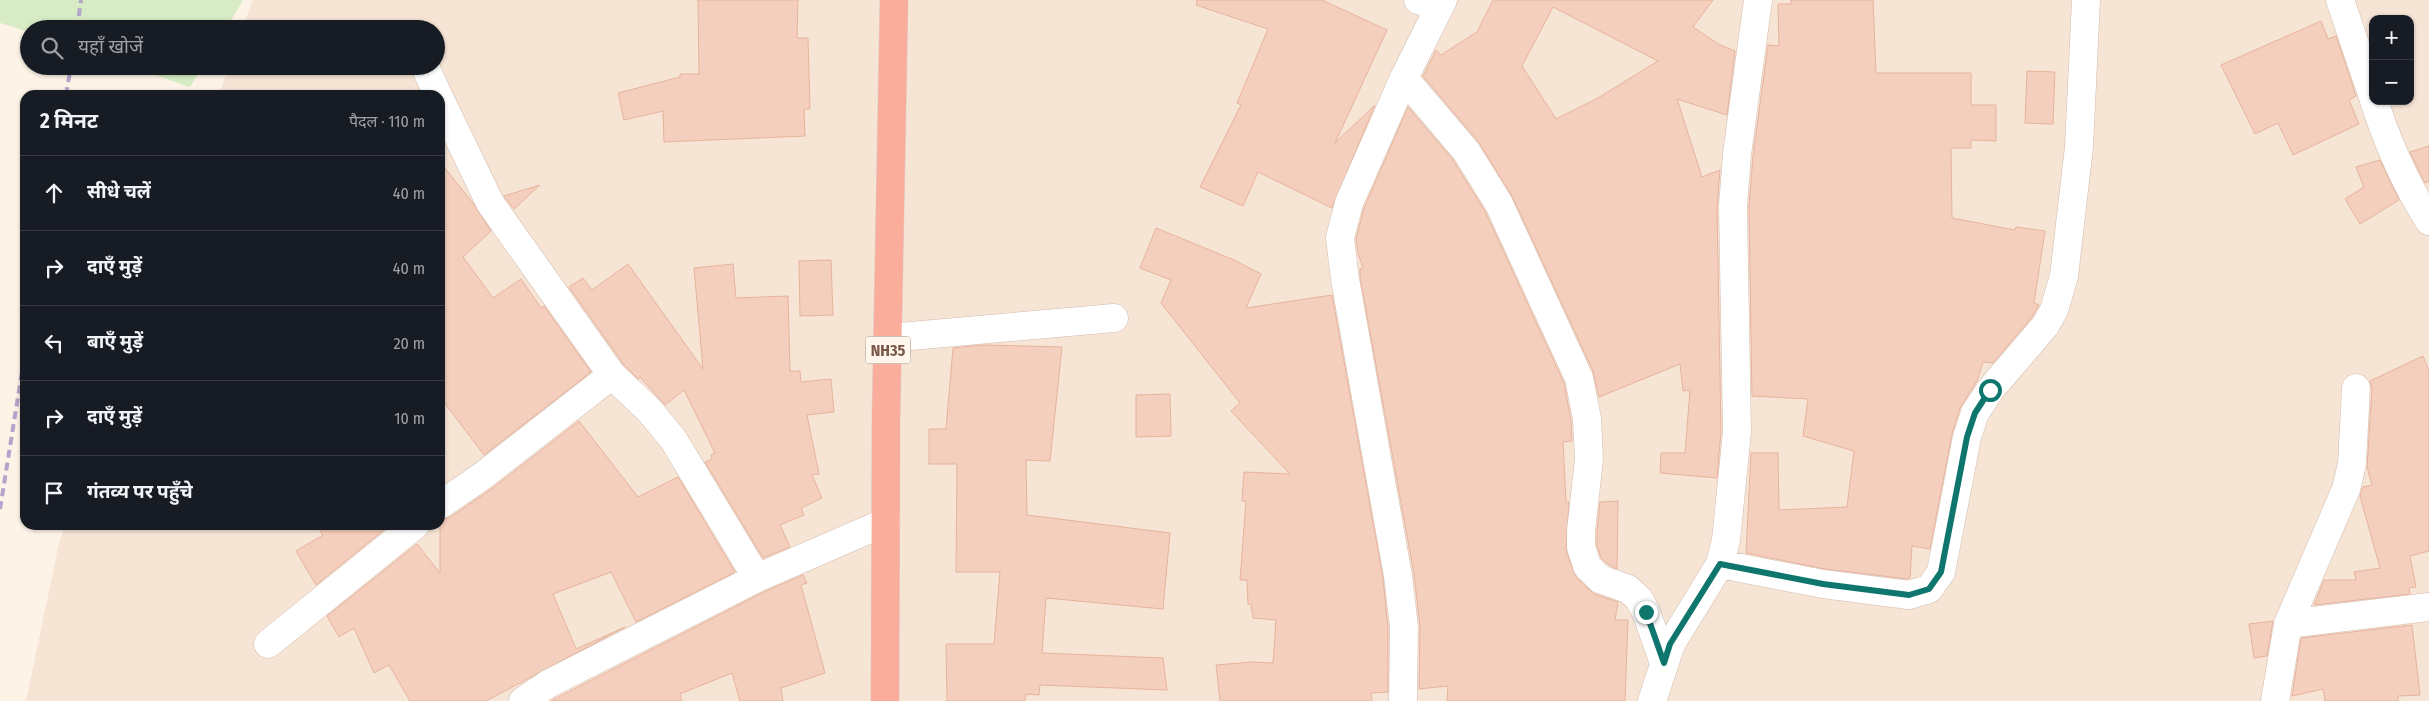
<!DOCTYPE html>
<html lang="hi">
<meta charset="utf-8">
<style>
body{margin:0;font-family:"Fira Sans Condensed","Noto Sans Devanagari",sans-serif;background:#20242c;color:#f1f3f6}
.controls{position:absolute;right:15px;top:15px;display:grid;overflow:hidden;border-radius:10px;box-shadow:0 1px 4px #0004}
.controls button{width:45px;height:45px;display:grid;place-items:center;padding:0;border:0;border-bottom:1px solid #363941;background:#171b24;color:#f1f3f6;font:25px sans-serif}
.stop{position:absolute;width:15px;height:15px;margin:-11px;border:4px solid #0f766e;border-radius:50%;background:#fff}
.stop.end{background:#0f766e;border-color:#fff;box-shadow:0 1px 5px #0008}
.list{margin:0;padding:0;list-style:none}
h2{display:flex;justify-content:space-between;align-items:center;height:65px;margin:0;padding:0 20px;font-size:21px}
h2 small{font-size:16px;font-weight:400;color:#9ea1a6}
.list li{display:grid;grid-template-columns:32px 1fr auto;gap:15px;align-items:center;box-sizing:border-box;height:75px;padding:0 20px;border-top:1px solid #363941}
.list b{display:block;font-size:19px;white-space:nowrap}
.list em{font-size:16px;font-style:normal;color:#9ea1a6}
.icon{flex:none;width:28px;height:28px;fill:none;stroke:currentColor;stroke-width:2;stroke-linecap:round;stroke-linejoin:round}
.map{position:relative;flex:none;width:2429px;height:701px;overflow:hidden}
.search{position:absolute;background:#171b24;box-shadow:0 1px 4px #0004;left:20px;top:20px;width:425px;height:55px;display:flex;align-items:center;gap:12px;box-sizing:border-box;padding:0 18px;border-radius:28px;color:#9ea1a6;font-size:19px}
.panel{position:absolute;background:#171b24;box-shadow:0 1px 4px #0004;left:20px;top:90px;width:425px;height:440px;border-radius:15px}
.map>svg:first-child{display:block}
.residential{fill:#f6e4d5;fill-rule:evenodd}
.green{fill:#d7ecc4}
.building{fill:#f4cfbd;stroke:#e8b39c;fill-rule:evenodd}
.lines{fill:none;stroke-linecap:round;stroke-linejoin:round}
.minor-casing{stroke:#d3bcae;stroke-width:29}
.highway-casing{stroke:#dcd3d0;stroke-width:29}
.minor{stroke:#fff;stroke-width:28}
.highway{stroke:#faad9b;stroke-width:28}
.rail{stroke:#b5a4c9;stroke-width:4;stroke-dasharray:8 5;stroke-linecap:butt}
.route{stroke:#0f766e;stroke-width:6}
.labels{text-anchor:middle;stroke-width:4;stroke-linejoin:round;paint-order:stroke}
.shield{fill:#fff7ee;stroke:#a1877a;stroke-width:1}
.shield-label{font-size:16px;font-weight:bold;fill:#795749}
</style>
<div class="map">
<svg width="2429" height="701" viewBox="0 0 2429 701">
<rect width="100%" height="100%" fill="#fdf3e7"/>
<!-- residential -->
<path class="residential" d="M 253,0 L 2429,0 L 2429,701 L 26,701 L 59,543 L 65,525 L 440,525 L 440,95 L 219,95 L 229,66 L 436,66 L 436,29 L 242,29 ZM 2373,19 L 2410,19 L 2410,101 L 2373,101 Z"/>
<!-- green -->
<path class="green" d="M 0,0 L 243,0 L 226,29 L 29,29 L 29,32 L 0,23 Z
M 129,66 L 203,66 L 190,87 Z"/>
<!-- building -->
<path class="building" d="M 698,0 L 798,0 L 797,38 L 808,38 L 810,109 L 804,109 L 805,136 L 664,142 L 663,111 L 624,120 L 618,93 L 680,77 L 680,74 L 699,74 Z
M 1197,0 L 1322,0 L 1387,30 L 1335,143 L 1375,105 L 1332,208 L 1258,172 L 1243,206 L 1200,187 L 1241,105 L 1237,103 L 1268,29 L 1196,5 Z
M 1493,0 L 1713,0 L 1693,27 L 1720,45 L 1735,51 L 1727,115 L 1677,99 L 1702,177 L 1720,170 L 1717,206 L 1721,431 L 1717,478 L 1660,473 L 1661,453 L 1685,453 L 1690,390 L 1683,391 L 1680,364 L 1599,397 L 1593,371 L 1512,196 L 1478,141 L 1423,76 L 1436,50 L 1441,55 L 1477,32 ZM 1553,7 L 1658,61 L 1598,98 L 1556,119 L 1522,66 Z
M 1791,0 L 1873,0 L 1876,73 L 1971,73 L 1971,105 L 1996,105 L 1996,141 L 1971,140 L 1971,148 L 1951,148 L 1952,218 L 2015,230 L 2016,227 L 2045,231 L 2034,303 L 2039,305 L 2032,317 L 1993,363 L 1983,362 L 1977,381 L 1960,408 L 1952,434 L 1930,549 L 1912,546 L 1910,578 L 1908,579 L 1825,569 L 1746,553 L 1751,453 L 1778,453 L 1779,510 L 1847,507 L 1854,451 L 1803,436 L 1808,399 L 1752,396 L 1749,206 L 1753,156 L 1768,45 L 1779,46 L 1778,4 L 1791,4 Z
M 2321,21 L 2328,39 L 2336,36 L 2356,96 L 2349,100 L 2359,124 L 2293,155 L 2278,123 L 2255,134 L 2221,65 Z
M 2027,71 L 2055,72 L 2053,124 L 2025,123 Z
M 1408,107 L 1453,160 L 1485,211 L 1564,383 L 1571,421 L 1572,441 L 1563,442 L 1566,502 L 1569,502 L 1566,551 L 1576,577 L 1594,594 L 1618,602 L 1615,620 L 1628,620 L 1625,701 L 1447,701 L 1448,686 L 1419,689 L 1420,627 L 1414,574 L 1360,277 L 1360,269 L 1363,268 L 1358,253 L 1356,239 L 1364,208 Z
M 2429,146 L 2429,181 L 2425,183 L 2410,152 Z
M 2380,160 L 2399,200 L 2360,224 L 2345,199 L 2364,187 L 2356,167 Z
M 440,162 L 473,203 L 491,231 L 463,257 L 493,298 L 521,279 L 541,308 L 544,306 L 591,372 L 484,455 L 440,397 Z
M 540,185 L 514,209 L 504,196 Z
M 1156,228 L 1234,260 L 1261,274 L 1246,308 L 1332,295 L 1383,578 L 1388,628 L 1388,692 L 1371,693 L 1372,701 L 1220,701 L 1216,665 L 1252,662 L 1273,663 L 1276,620 L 1253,618 L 1251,604 L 1248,604 L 1247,580 L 1240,580 L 1246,501 L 1242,501 L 1244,472 L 1290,474 L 1231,411 L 1240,403 L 1161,303 L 1171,280 L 1140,268 Z
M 831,260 L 833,315 L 800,316 L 799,261 Z
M 628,264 L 703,369 L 694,268 L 733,264 L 736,298 L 788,296 L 790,371 L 800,371 L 801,382 L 831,379 L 834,412 L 807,415 L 819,474 L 812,475 L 822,498 L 801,508 L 804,515 L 780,525 L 790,547 L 763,558 L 705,462 L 712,459 L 711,455 L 715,453 L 684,390 L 665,405 L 640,377 L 638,379 L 624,365 L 569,287 L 583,278 L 592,290 Z
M 984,345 L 1062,347 L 1050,461 L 1026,460 L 1027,515 L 1170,533 L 1163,609 L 1046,598 L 1042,653 L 1163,658 L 1167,690 L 1040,685 L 1039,695 L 1026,694 L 1025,701 L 947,701 L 946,644 L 994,644 L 1000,572 L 956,572 L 957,464 L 929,464 L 929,429 L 946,429 L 953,348 Z
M 2423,356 L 2429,371 L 2429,551 L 2410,556 L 2416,587 L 2409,588 L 2410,594 L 2314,605 L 2324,580 L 2356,580 L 2354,572 L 2380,568 L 2360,496 L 2363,487 L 2372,485 L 2367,467 L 2372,389 L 2370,381 Z
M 1170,394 L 1171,436 L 1136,437 L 1136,395 Z
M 579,421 L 638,497 L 678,477 L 735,572 L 636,622 L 611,572 L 553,594 L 576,649 L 625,627 L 486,701 L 410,701 L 389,665 L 374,673 L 354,628 L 339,637 L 327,616 L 417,544 L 440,573 L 440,520 L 449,518 L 490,490 Z
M 1618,501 L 1617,569 L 1609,565 L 1601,558 L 1597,545 L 1597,532 L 1600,502 Z
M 316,525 L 390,525 L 316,585 L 296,551 L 323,535 Z
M 803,575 L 807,583 L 801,585 L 825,673 L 781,688 L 783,701 L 740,701 L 732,673 L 680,694 L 682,701 L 551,701 L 764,592 Z
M 2273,621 L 2267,656 L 2254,658 L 2249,624 Z
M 2412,625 L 2420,695 L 2398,696 L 2398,701 L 2325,701 L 2323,689 L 2292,696 L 2301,638 Z"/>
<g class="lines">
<!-- minor casing -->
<g class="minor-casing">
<path id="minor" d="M 1418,0 L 1439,7
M 2340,0 L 2373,97
M 426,69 L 438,95
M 1404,78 L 1466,151 L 1499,204 L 1579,378 L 1587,419 L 1589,459 L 1581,531 L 1581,547 L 1587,566 L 1600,579 L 1628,589 L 1639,599 L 1646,612 L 1664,663
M 440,99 L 490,203 L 612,375 L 649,410 L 673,439 L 757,578
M 2374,101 C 2388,144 2405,183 2429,221
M 888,338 L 1114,318
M 440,505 L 481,477 L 612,375
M 1720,564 L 1823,584 L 1909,595 L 1929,589 L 1941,572 L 1967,437 L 1975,413 L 1990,390 L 2045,326 L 2054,310 L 2064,276 L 2079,147 L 2086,0
M 2288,624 L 2429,607
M 268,644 L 415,525
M 523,701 L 548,684 L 757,578 L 886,522
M 1403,701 L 1404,627 L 1398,576 L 1345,279 L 1340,238 L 1349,203 L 1404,78 L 1443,0
M 1652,701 L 1671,644 L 1720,564 L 1726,540 L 1737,432 L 1733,206 L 1737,154 L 1758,0
M 2275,701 L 2288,624 L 2346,489 L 2352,464 L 2356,388"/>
</g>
<!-- highway casing -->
<g class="highway-casing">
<path id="highway" d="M 885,701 L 886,419 L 894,0"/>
</g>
<!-- minor -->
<use href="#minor" class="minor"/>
<!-- highway -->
<use href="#highway" class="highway"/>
<!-- rail -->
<path class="rail" d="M 77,29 L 81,0
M 66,95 L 71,66
M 0,509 L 25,353"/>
</g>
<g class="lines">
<!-- route -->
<path class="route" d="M 1646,612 L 1664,663 L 1670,644 L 1720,564 L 1823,584 L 1909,595 L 1929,589 L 1941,572 L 1967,437 L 1975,413 L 1990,390"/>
</g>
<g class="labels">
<!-- shield labels -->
<rect class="shield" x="865.5" y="336.5" width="45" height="27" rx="4"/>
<g class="shield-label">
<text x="888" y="356">NH35</text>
</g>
</g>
</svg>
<div class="controls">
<button>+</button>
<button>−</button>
</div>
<div class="stop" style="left:1990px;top:390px"></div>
<div class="stop end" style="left:1646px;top:612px"></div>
<div class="search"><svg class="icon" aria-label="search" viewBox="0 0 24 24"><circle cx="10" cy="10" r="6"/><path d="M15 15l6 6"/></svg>यहाँ खोजें</div>
<section class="panel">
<h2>2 मिनट<small>पैदल · 110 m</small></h2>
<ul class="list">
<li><svg class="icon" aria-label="ahead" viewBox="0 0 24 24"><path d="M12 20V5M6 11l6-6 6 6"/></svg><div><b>सीधे चलें</b></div><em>40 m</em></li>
<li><svg class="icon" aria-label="right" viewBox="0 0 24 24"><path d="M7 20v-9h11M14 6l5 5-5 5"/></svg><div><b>दाएँ मुड़ें</b></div><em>40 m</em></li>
<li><svg class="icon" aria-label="left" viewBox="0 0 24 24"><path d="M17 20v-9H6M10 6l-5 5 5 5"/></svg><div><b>बाएँ मुड़ें</b></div><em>20 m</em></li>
<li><svg class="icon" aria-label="right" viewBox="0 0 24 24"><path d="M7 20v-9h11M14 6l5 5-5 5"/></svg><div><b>दाएँ मुड़ें</b></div><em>10 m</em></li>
<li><svg class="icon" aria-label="arrive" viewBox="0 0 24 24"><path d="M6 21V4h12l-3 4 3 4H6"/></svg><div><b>गंतव्य पर पहुँचे</b></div></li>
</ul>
</section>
</div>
